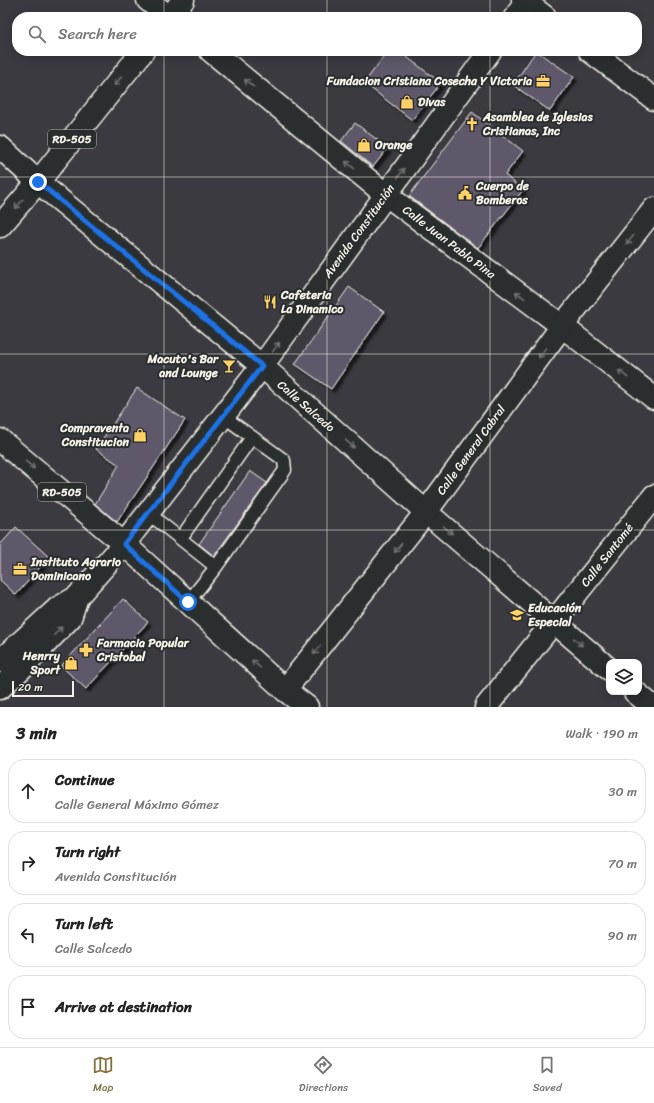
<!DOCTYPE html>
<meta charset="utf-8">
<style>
body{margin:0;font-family:Sriracha,sans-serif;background:#f2f2f2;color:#222}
.controls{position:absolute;right:12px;bottom:12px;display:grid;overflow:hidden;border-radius:8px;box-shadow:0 2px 10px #0003}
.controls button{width:36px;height:36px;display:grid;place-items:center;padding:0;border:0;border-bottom:1px solid #e0e0e0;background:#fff;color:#222;font:20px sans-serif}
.scale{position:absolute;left:12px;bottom:10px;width:62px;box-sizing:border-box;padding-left:4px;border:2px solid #f4f1e8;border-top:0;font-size:11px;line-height:14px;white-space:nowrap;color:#f4f1e8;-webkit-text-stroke:3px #2a2d2e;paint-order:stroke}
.stop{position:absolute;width:12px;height:12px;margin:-9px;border:3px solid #1a73e8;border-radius:50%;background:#fff}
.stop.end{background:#1a73e8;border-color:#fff;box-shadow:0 1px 4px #0008}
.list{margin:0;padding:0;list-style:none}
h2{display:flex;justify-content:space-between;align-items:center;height:52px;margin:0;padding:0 16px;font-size:17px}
h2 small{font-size:13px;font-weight:400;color:#767676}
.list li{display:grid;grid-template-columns:26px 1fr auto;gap:12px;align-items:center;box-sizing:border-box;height:64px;margin:0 8px 8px;padding:0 8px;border:1px solid #e0e0e0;border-radius:16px}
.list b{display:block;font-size:15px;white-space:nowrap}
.list p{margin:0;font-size:13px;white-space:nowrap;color:#767676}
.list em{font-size:13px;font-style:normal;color:#767676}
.icon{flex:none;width:22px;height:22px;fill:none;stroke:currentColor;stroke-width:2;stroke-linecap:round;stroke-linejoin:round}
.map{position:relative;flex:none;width:654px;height:707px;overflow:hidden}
.search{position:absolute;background:#fff;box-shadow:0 2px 10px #0003;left:12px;right:12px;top:12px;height:44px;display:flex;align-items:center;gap:10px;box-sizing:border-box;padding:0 14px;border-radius:16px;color:#767676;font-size:15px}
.sheet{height:340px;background:#fff}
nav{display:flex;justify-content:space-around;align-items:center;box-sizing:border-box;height:56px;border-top:1px solid #e0e0e0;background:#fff;font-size:11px;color:#767676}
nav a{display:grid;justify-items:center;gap:2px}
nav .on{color:#857141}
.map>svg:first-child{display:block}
.building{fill:#5f596a;stroke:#f4f1e8;filter:url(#shadow)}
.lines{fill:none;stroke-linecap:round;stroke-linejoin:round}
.service-casing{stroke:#f4f1e8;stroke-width:15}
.minor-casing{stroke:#f4f1e8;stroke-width:25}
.tertiary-casing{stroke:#f4f1e8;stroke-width:25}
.primary-casing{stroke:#f4f1e8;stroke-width:25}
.service{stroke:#2a2d2e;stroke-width:12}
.minor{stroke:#2a2d2e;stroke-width:22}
.tertiary{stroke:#2a2d2e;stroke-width:22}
.primary{stroke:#2a2d2e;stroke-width:22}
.oneway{stroke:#71726f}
.route{stroke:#1a73e8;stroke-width:5}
.grid{fill:none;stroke:#f4f1e8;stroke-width:1;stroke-opacity:0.55}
.labels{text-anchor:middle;stroke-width:4;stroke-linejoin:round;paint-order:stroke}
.shield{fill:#2a2d2e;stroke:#b7b6b0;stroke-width:1}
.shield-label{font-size:11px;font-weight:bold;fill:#f4f1e8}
.poi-label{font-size:12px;font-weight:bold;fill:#f4f1e8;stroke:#2a2d2e;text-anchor:start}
.street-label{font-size:12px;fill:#f4f1e8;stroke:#2a2d2e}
</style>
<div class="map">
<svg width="654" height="707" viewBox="0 0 654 707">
<defs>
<filter id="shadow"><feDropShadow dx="3.5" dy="3.5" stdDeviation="1" flood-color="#0009"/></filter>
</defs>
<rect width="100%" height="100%" fill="#3a3a40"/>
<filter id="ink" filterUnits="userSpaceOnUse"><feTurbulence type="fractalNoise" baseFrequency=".025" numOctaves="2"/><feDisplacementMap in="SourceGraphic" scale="8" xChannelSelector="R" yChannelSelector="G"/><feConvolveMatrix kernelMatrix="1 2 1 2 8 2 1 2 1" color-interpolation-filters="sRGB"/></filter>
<g filter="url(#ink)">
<!-- building -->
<path class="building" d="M 388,51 L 399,51 L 441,83 L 412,120 L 364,83 Z
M 536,51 L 574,77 L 550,111 L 513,85 Z
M 472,112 L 523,151 L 505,175 L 523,190 L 478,248 L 409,196 Z
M 355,123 L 388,148 L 373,167 L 341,141 Z
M 349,287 L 384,312 L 331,389 L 295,364 Z
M 137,388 L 185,420 L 117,522 L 95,504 L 119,465 L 96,449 Z
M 250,471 L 267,483 L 214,556 L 199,544 Z
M 16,527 L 49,557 L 16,595 L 0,580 L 0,545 Z
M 123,599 L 148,622 L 86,689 L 61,666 Z"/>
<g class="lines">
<!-- service casing -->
<g class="service-casing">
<path id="service" d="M 148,513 L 216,567 L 285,470 L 284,460 L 223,416
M 181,538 L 252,437
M 188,602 L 216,567"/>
</g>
<!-- minor casing -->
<g class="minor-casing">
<path id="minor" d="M 148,0 L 169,17
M 523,0 L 545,17
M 211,51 L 385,194 L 562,326 L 654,398
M 590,51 L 654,99
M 0,147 L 38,182 L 262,366 L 426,512 L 609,669
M 285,690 L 307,707
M 635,692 L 653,707
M 486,707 L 654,496"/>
</g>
<!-- tertiary casing -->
<g class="tertiary-casing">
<path id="tertiary" d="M 124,544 L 285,690 L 426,512 L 562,326 L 654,209"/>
</g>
<!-- primary casing -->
<g class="primary-casing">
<path id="primary" d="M 170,17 L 183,0
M 515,17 L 528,0
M 0,226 L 38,182 L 143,51
M 0,440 L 124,544
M 0,661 L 58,608 L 77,597 L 124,544 L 262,366 L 490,51
M 0,688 L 25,665 L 70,618 L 77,597"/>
</g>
<!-- service -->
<use href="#service" class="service"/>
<!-- minor -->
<use href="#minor" class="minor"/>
<!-- tertiary -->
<use href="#tertiary" class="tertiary"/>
<!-- primary -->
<use href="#primary" class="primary"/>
</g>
<!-- one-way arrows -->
<defs><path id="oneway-shaft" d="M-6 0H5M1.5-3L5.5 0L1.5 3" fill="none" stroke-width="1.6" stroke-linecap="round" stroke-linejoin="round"/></defs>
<g class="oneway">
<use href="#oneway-shaft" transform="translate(118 81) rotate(129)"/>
<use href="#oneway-shaft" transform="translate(249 83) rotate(-141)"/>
<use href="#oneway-shaft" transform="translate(350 165) rotate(-141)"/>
<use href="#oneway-shaft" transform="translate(401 173) rotate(-54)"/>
<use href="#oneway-shaft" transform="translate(19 204) rotate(131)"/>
<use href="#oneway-shaft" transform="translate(630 240) rotate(128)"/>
<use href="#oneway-shaft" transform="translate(520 295) rotate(-143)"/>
<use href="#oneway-shaft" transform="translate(276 347) rotate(-54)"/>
<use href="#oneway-shaft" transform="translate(542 353) rotate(126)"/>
<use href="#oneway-shaft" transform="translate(623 374) rotate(-142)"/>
<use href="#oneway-shaft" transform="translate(350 444) rotate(41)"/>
<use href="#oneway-shaft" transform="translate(30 465) rotate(40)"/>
<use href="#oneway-shaft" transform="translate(448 530) rotate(41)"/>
<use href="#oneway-shaft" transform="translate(398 548) rotate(128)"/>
<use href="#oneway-shaft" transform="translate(58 631) rotate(-46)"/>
<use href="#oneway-shaft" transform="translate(578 642) rotate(41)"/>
<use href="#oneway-shaft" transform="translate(317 650) rotate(128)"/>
<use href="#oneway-shaft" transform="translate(256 664) rotate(-138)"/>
</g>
</g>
<g class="lines" filter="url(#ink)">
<!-- route -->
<path class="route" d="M 38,182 L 262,366 L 124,544 L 188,602"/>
</g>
<!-- grid -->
<path class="grid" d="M 164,0 L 164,17M 327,0 L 327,17M 490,0 L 490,17M 164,51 L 164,707M 327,51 L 327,707M 490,51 L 490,707M 0,177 L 654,177M 0,354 L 654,354M 0,530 L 654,530"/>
<!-- icons -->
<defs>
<g id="office-bare" transform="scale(1.08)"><path d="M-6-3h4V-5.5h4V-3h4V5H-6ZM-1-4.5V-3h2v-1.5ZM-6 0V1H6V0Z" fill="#ffd166" stroke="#2a2d2e" stroke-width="2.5" paint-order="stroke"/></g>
<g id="shop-bare" transform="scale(1.08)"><path d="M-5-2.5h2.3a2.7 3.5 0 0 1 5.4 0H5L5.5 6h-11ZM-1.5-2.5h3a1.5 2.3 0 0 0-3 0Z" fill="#ffd166" stroke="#2a2d2e" stroke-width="2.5" paint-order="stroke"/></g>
<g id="church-bare" transform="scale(1.08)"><path d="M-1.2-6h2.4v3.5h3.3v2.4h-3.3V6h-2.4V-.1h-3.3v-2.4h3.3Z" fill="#ffd166" stroke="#2a2d2e" stroke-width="2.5" paint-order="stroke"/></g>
<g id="civic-bare" transform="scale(1.08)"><path d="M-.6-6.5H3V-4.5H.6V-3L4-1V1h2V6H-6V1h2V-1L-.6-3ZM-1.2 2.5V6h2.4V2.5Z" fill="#ffd166" stroke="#2a2d2e" stroke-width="2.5" paint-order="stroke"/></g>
<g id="restaurant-bare" transform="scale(1.08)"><path d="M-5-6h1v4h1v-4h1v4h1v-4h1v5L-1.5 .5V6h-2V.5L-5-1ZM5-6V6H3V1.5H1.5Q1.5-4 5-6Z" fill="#ffd166" stroke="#2a2d2e" stroke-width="2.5" paint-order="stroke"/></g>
<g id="bar-bare" transform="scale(1.08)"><path d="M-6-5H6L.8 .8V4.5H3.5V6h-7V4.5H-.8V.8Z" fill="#ffd166" stroke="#2a2d2e" stroke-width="2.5" paint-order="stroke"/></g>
<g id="school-bare" transform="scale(1.08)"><path d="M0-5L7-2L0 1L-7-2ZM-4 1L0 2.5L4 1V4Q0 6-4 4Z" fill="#ffd166" stroke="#2a2d2e" stroke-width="2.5" paint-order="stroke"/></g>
<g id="pharmacy-bare" transform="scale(1.08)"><path d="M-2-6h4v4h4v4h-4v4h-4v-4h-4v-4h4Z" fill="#ffd166" stroke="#2a2d2e" stroke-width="2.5" paint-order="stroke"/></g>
</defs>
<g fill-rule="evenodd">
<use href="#office-bare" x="543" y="81"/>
<use href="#shop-bare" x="407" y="102"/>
<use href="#church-bare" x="472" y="124"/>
<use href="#shop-bare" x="364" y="145"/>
<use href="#civic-bare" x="465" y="193"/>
<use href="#restaurant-bare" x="270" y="302"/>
<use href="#bar-bare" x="229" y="366"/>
<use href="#shop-bare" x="140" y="435"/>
<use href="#office-bare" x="20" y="569"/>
<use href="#school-bare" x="517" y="615"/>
<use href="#pharmacy-bare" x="86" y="650"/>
<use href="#shop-bare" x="71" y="663"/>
</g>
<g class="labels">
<!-- shield labels -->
<g class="shield">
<rect x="48" y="130" width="48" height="18" rx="3"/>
<rect x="38" y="483" width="48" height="18" rx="3"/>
</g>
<g class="shield-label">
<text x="72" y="143">RD-505</text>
<text x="62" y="496">RD-505</text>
</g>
<!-- poi labels -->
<g class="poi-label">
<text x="532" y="85" text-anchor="end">Fundacion Cristiana Cosecha Y Victoria</text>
<text x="418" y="106">Divas</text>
<text x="483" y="121">Asamblea de Iglesias<tspan x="483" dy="14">Cristianas, Inc</tspan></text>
<text x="375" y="149">Orange</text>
<text x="476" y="190">Cuerpo de<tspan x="476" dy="14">Bomberos</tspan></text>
<text x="281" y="299">Cafeteria<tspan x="281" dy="14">La Dinamico</tspan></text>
<text x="218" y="363" text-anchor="end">Macuto's Bar<tspan x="218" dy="14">and Lounge</tspan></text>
<text x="129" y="432" text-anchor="end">Compraventa<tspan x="129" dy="14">Constitucion</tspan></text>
<text x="31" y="566">Instituto Agrario<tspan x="31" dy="14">Dominicano</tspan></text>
<text x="528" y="612">Educación<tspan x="528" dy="14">Especial</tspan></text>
<text x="97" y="647">Farmacia Popular<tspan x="97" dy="14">Cristobal</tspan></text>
<text x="60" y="660" text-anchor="end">Henrry<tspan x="60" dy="14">Sport</tspan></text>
</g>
<!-- street labels -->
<g class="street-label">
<text transform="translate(359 231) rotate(-54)" y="4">Avenida Constitución</text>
<text transform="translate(449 242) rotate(37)" y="4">Calle Juan Pablo Pina</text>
<text transform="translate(306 406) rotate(41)" y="4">Calle Salcedo</text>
<text transform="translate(471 450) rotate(-54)" y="4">Calle General Cabral</text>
<text transform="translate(607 555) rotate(-52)" y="4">Calle Santomé</text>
</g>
</g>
</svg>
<div class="controls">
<button><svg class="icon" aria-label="layers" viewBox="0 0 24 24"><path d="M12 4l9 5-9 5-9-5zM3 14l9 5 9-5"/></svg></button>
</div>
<div class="scale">20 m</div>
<div class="stop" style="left:188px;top:602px"></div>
<div class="stop end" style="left:38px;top:182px"></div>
<div class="search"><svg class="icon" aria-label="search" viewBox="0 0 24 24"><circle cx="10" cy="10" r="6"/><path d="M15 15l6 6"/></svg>Search here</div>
</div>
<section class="sheet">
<h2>3 min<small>Walk · 190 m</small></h2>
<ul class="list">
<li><svg class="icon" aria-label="ahead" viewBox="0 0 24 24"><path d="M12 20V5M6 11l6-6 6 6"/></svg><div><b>Continue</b><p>Calle General Máximo Gómez</p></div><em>30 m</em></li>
<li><svg class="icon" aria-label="right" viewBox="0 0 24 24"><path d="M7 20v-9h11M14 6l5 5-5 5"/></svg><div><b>Turn right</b><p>Avenida Constitución</p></div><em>70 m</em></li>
<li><svg class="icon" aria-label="left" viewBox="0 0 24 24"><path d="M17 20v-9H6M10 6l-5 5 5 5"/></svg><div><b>Turn left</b><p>Calle Salcedo</p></div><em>90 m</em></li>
<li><svg class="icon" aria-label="arrive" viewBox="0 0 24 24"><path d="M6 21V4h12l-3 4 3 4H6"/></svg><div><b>Arrive at destination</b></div></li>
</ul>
</section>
<nav>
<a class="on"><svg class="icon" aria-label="map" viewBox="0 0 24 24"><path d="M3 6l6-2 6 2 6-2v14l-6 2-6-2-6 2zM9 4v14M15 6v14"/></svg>Map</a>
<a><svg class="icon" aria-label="directions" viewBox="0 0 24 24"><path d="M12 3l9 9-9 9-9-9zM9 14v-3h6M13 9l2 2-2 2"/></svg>Directions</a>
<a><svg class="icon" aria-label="saved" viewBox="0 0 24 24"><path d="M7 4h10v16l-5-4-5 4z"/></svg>Saved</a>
</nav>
